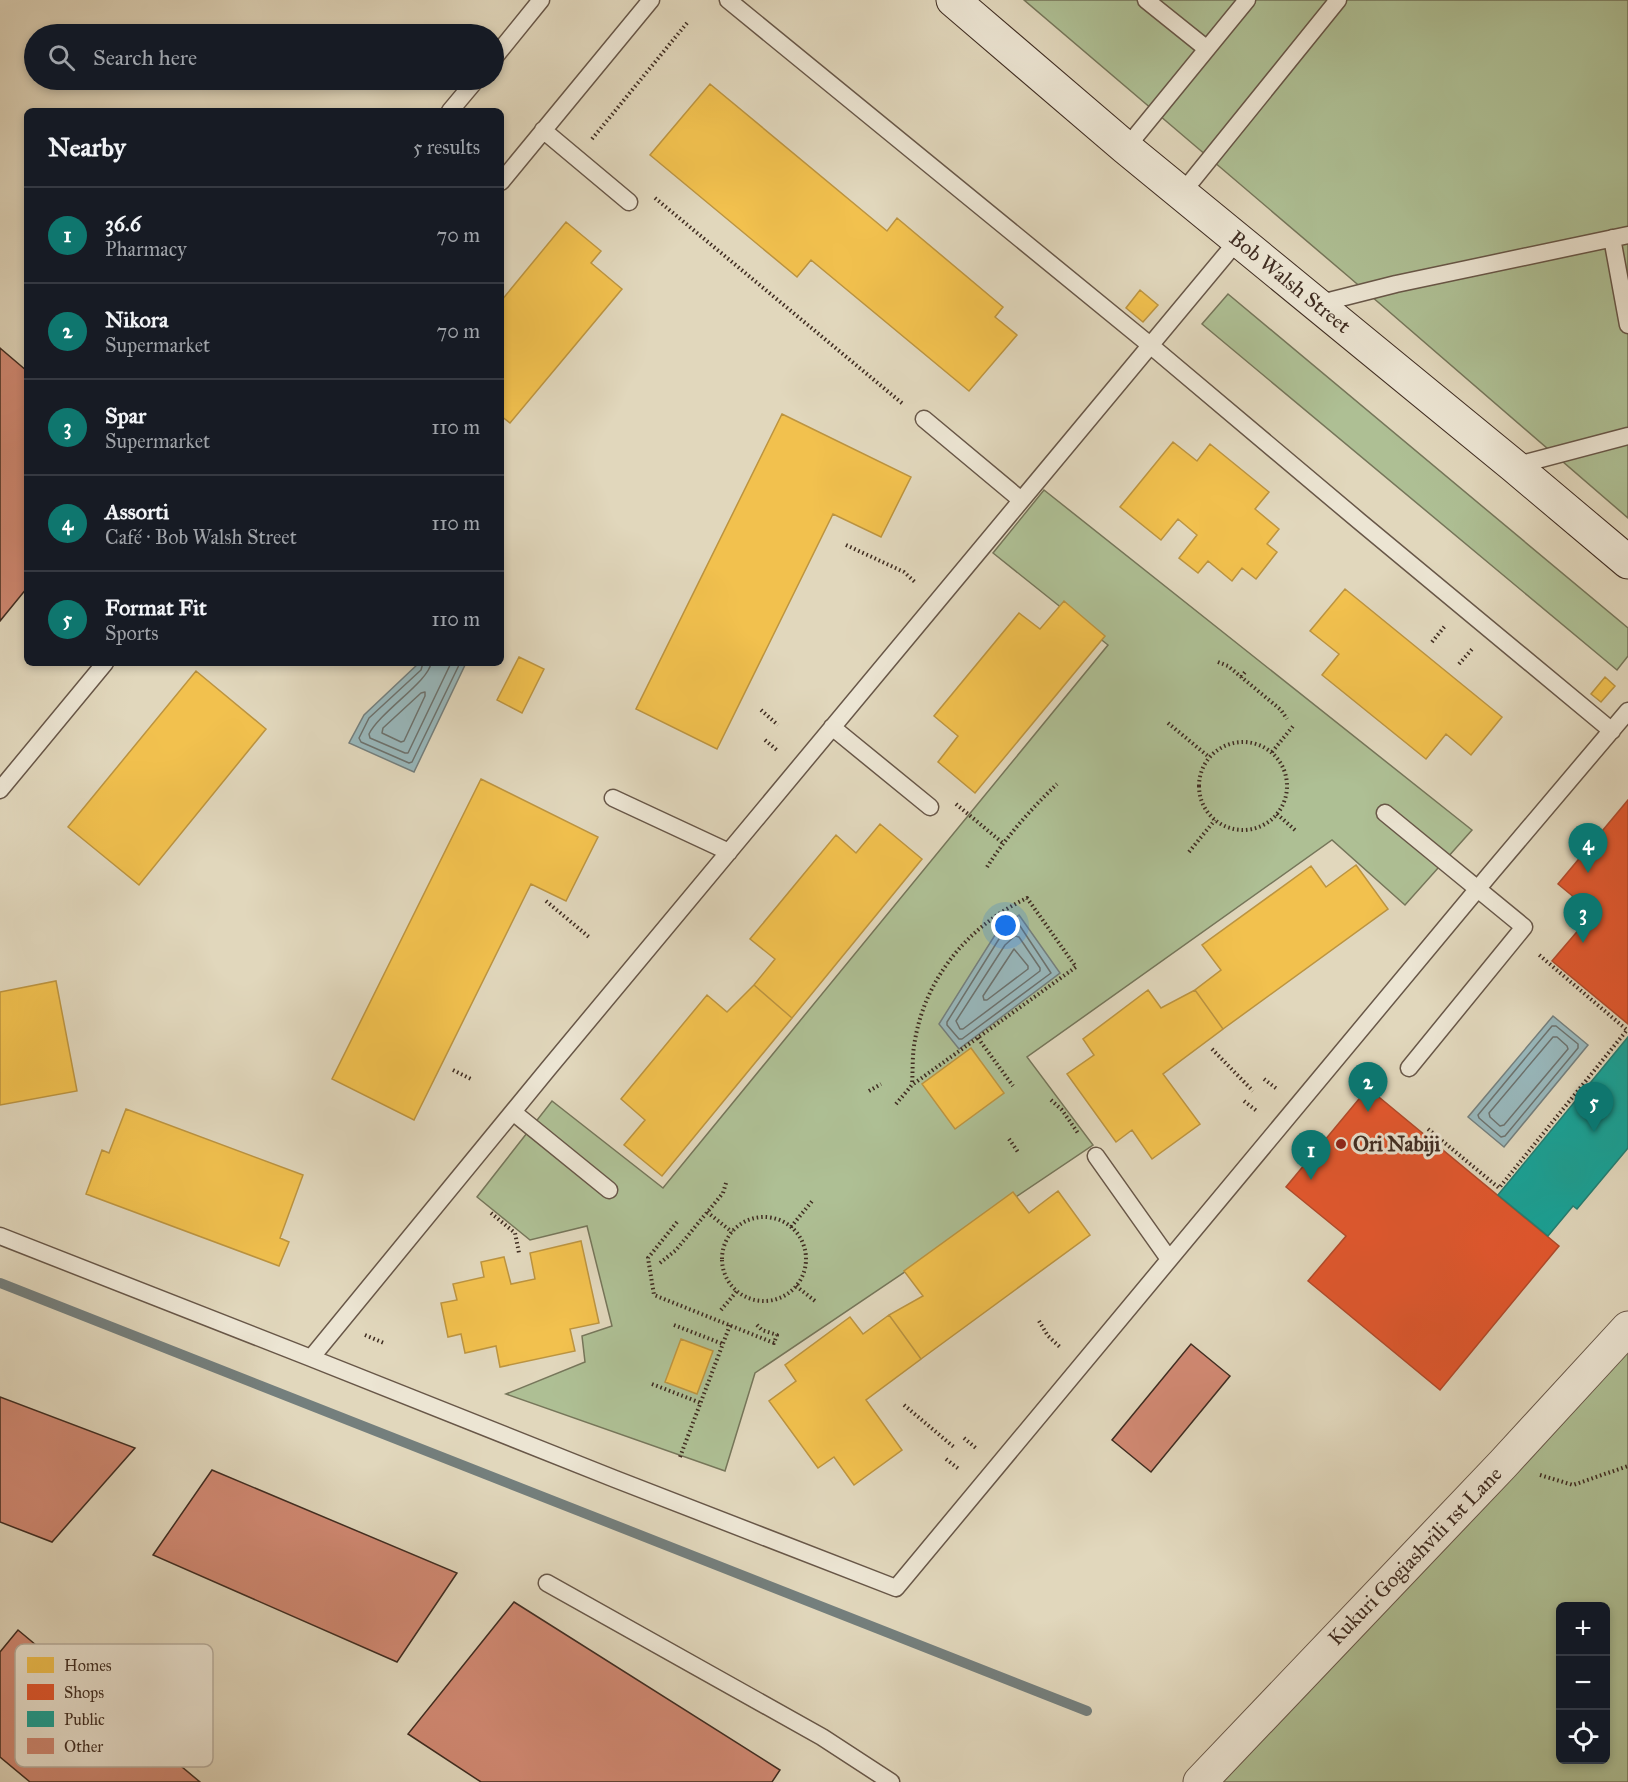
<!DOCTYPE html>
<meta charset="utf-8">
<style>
body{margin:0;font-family:"IM FELL Great Primer",serif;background:#20242c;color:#f1f3f6}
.controls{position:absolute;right:18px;bottom:18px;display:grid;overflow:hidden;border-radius:9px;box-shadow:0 3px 9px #0003}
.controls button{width:54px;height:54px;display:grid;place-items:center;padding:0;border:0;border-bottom:2px solid #363941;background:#171b24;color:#f1f3f6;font:30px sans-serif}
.you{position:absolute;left:1006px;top:926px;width:21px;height:21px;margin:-15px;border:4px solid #fff;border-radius:50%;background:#1a73e8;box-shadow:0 0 0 9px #1a73e833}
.badge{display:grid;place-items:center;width:39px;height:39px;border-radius:50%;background:#0f766e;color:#fff;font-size:20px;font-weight:700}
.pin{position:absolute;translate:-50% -50px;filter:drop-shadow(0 2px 3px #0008)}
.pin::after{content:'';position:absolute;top:32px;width:21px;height:18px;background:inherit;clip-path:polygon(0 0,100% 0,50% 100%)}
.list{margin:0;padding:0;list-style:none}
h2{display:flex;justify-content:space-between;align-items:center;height:78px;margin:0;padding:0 24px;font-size:26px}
h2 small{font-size:20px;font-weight:400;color:#9ea1a6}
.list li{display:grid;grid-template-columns:39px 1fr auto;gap:18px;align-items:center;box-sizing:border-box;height:96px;padding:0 24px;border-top:2px solid #363941}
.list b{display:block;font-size:22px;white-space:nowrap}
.list p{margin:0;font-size:20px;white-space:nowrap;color:#9ea1a6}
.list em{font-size:20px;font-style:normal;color:#9ea1a6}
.icon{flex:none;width:33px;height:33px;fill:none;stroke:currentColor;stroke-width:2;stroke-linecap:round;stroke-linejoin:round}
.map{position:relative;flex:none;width:1628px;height:1782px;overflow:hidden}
.search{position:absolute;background:#171b24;box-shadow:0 3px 9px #0003;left:24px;top:24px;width:480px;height:66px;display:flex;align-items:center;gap:15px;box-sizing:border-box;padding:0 21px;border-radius:33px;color:#9ea1a6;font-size:22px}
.panel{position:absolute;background:#171b24;box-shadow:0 3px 9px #0003;left:24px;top:108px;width:480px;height:558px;border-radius:9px}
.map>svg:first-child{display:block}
.green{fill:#aebf94;stroke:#76765a;stroke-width:1.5;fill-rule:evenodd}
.water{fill:#98b7bb;stroke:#747f7d;stroke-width:1.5}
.homes{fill:#f2c14e;stroke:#bc9440;stroke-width:1.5}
.shops{fill:#e4572e;stroke:#b24a2a;stroke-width:1.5}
.public{fill:#17a398;stroke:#237f74;stroke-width:1.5}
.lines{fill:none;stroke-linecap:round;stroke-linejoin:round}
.shore{stroke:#6c726e;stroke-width:1.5}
.stream{stroke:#747f7d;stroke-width:10}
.building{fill:#d18973;stroke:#3f2c21;stroke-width:1.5}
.lane-casing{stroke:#685748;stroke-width:19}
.street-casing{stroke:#685748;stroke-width:35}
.secondary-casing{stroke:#3f2c21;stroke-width:35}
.path{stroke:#3f2c21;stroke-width:4;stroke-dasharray:1.5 3;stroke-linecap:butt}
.lane{stroke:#ece5d3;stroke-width:16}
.street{stroke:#ece5d3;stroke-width:33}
.secondary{stroke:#ece5d3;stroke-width:33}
.poi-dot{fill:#8f2418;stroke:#ece5d3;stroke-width:2}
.labels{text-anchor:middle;stroke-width:6;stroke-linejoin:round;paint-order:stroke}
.street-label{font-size:21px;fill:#3f2c21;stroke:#ece5d3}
.poi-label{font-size:21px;font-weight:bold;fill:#3f2c21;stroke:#ece5d3;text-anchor:start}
.key{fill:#ece5d3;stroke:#b8ae9e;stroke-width:1.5}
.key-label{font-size:16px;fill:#3f2c21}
</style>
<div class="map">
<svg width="1628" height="1782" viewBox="0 0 1628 1782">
<rect width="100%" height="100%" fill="#e1d7bc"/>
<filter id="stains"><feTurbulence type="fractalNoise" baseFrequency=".00333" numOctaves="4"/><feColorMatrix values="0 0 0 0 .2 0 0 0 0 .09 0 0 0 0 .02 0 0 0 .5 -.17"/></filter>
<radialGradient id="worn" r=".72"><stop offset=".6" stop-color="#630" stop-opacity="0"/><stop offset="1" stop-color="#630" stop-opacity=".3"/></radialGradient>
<!-- green -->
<path class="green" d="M 1024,0 L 1628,0 L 1628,518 L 1349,277 Z
M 1228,294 L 1628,628 L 1628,656 L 1617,670 L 1202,324 Z
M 1044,490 L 1472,830 L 1405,905 L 1332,840 L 1027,1057 L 1093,1145 L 755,1373 L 725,1471 L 506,1394 L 585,1362 L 582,1336 L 612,1326 L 587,1226 L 530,1240 L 477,1197 L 552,1101 L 663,1188 L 1108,645 L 993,553 Z
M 1628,1347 L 1628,1782 L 1219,1782 ZM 1560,1606 L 1606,1606 L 1606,1760 L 1560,1760 Z"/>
<!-- water -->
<path class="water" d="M 419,663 L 466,663 L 414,772 L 349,743 L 364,715 Z
M 1019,915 L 1060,973 L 959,1049 L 939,1024 L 995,935 Z
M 1553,1016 L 1588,1045 L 1504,1147 L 1468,1117 Z"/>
<!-- homes -->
<path class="homes" d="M 710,84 L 887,231 L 897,218 L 1003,307 L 995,317 L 1017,335 L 969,391 L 811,260 L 797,277 L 650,155 Z
M 566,222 L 601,251 L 591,263 L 622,289 L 510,423 L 501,416 L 501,301 Z
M 1140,290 L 1158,305 L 1143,322 L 1126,308 Z
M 782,414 L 911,477 L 881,537 L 833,514 L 717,749 L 636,709 Z
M 1173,442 L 1197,461 L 1210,444 L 1269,492 L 1255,509 L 1279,529 L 1267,544 L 1277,552 L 1256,579 L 1242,568 L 1232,581 L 1208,561 L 1198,573 L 1179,558 L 1197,535 L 1178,519 L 1161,540 L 1120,507 Z
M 1345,589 L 1502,717 L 1471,755 L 1446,734 L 1426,759 L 1322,675 L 1339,654 L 1310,631 Z
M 1064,601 L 1105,636 L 975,793 L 938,762 L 958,736 L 934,716 L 1019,613 L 1040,629 Z
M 519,657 L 544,669 L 522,713 L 497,700 Z
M 196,671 L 266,729 L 139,885 L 68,827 Z
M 1605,677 L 1615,686 L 1601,702 L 1591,694 Z
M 481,779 L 598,837 L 566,901 L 531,884 L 414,1120 L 332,1079 Z
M 880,824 L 922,859 L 792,1018 L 754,985 L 775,959 L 750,939 L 836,835 L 856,853 Z
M 1356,865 L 1388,909 L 1223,1029 L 1195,990 L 1221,970 L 1202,945 L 1311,866 L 1326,887 Z
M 56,981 L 77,1091 L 0,1105 L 0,992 Z
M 754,985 L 792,1018 L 662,1176 L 624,1145 L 645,1120 L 621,1099 L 707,995 L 727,1012 Z
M 1148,990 L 1161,1008 L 1195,990 L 1223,1029 L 1163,1074 L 1200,1124 L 1152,1159 L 1132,1130 L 1116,1142 L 1067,1074 L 1094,1055 L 1083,1039 Z
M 971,1048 L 1004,1093 L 955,1129 L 922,1084 Z
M 126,1109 L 303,1175 L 280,1238 L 289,1242 L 279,1266 L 86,1194 L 102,1150 L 109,1153 Z
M 1058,1191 L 1090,1235 L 921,1359 L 889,1315 L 923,1296 L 904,1271 L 1013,1192 L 1029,1213 Z
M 581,1241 L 599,1323 L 570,1329 L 575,1351 L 500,1367 L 496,1346 L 465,1353 L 461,1334 L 448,1337 L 441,1303 L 457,1300 L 453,1284 L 484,1277 L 481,1262 L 504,1257 L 511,1284 L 535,1279 L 530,1253 Z
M 889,1315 L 921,1359 L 866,1400 L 902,1450 L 854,1485 L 834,1457 L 818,1468 L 769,1401 L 796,1381 L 785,1365 L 850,1317 L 863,1334 Z
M 681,1339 L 713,1351 L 697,1394 L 665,1382 Z"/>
<!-- shops -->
<path class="shops" d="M 1628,800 L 1628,1024 L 1552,961 L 1593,913 L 1558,884 Z
M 1368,1088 L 1559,1246 L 1440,1390 L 1308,1281 L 1346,1236 L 1286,1187 Z"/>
<!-- public -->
<path class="public" d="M 1628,1037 L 1628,1148 L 1577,1209 L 1573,1206 L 1548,1236 L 1498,1195 Z"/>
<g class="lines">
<!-- shore -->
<path class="shore" d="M 423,663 L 421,670 L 369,718 L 359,738 L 361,742 L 409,763 L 412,762 L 460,663
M 431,663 C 429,681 380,712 369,734 L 370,738 L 405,753 L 408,753 L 451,663
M 425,692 L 425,696 L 404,741 L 401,742 L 382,733 L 383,728 L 421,693 Z
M 1016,926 L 1020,926 L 1051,973 L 962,1039 L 959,1039 L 947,1025 L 947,1022 L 999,939 Z
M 1015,936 L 1019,937 L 1040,968 L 1040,971 L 963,1029 L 960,1029 L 956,1021 L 1005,945 Z
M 1014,949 L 1028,966 L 1028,969 L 987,1000 L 984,1000 L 983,996 Z
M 1552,1026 L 1556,1026 L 1578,1044 L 1578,1048 L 1505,1136 L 1501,1137 L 1479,1118 L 1478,1115 Z
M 1553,1037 L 1557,1037 L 1567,1046 L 1568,1049 L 1504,1125 L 1500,1126 L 1490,1117 L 1489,1113 Z"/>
<!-- stream -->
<path class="stream" d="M 0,1283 L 1087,1711"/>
</g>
<!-- building -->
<path class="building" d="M 0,348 L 27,371 L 27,588 L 0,621 Z
M 1191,1344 L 1230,1376 L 1151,1472 L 1112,1440 Z
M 0,1397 L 135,1448 L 52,1542 L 0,1522 Z
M 212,1470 L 457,1573 L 397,1662 L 153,1555 Z
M 514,1602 L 780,1770 L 772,1782 L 481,1782 L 408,1734 Z
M 18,1630 L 200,1782 L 30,1782 L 0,1757 L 0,1652 Z"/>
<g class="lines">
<!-- lane casing -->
<g class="lane-casing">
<path id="lane" d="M 728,0 L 1150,345 L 1359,521 L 1612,731
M 1146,0 L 1207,49
M 494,58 L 541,0
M 450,111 L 476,80
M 543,130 L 629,202
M 1126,148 L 1247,0
M 501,182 L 651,0
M 1182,193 L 1338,0
M 1612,238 L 1628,325
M 1238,240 L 548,1069 L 311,1358 L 615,1479 L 896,1588 L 1490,874 L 1628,711
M 1317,304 L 1396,284 L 1628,235
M 924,419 L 1021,500
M 1514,466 L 1628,436
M 832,727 L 930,807
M 0,790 L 105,663
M 613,798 L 729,852
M 1385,813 L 1524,927 L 1409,1068
M 513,1112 L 609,1190
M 1096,1156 L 1169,1259
M 0,1236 L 311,1358
M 547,1583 L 822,1737 L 891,1782"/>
</g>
<!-- street casing -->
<g class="street-casing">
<path id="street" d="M 1200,1782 L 1503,1464 L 1628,1328"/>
</g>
<!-- secondary casing -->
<g class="secondary-casing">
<path id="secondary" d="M 953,0 L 1126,148 L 1514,466 L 1628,562"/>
</g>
<!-- path -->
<path class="path" d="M 592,139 L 687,23
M 655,198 L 903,404
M 846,545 L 904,572 L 916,583
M 1432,642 L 1445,626
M 1218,662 L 1228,666 L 1281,710 L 1287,719
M 1459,664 L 1473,648
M 1241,677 L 1246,671
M 761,710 L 778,725
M 1168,723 L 1209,757
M 765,740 L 778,751
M1199 786a44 44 0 1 1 88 0a44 44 0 1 1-88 0Z
M 1272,752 L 1294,725
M 956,804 L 1004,844
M 1277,814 L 1295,830
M 1189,852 L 1215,820
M 987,867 C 1006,837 1031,809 1057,784
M 546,901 L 589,937
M 978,1038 L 1013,1086
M 1212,1049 L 1253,1091
M 453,1070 L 471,1079
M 1264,1079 L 1277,1089
M 869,1091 L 881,1084
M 1051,1100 L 1062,1110 L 1078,1133
M 1244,1101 L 1258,1112
M 896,1104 L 912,1085 L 1076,967 L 1027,898 C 970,925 926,976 915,1040 C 912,1054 913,1070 912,1085
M 1428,1129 L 1499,1188 L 1627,1030 L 1538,954
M 1009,1139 L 1018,1152
M 707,1212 L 732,1232
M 491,1213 L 515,1233 L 519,1253
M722 1259a42 42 0 1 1 84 0a42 42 0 1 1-84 0Z
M 677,1222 L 648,1258 L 654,1295 L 774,1343 L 777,1335 L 762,1330 L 755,1323
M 791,1227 L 813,1200
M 660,1263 L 676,1250 L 723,1193 L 726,1183
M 796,1286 L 815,1301
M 721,1310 L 737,1291
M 1039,1321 L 1048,1336 L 1061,1348
M 674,1325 L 723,1344
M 365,1335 L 384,1343
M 652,1384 L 701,1403
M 904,1405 L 955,1448
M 964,1438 L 977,1449
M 680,1457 L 730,1325
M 946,1459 L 960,1470
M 1540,1475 L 1573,1485 L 1628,1466"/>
<!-- lane -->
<use href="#lane" class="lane"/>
<!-- street -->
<use href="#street" class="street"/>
<!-- secondary -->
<use href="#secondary" class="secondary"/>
</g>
<!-- markers -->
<circle class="poi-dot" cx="1341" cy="1144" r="6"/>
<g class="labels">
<!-- street labels -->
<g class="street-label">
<text transform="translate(1290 282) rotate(39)" y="7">Bob Walsh Street</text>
<text transform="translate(1415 1556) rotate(-46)" y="7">Kukuri Gogiashvili 1st Lane</text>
</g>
<!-- poi labels -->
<g class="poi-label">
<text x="1353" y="1151">Ori Nabiji</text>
</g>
</g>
<!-- legend -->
<rect x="15" y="1644" width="198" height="123" rx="9" class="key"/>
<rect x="27" y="1657" width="27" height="16" fill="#f2c14e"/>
<rect x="27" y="1684" width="27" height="16" fill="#e4572e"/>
<rect x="27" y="1711" width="27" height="16" fill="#17a398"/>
<rect x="27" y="1738" width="27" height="16" fill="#d18973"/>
<g class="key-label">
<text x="64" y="1671">Homes</text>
<text x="64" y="1698">Shops</text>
<text x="64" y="1725">Public</text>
<text x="64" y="1752">Other</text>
</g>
<rect width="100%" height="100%" filter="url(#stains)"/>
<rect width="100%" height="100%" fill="url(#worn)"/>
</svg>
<div class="controls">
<button>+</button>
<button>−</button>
<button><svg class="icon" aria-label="locate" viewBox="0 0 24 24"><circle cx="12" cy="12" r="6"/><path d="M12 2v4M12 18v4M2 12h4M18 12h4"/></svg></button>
</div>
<div class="you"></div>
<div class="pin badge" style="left:1311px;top:1180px">1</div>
<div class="pin badge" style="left:1368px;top:1112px">2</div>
<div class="pin badge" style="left:1583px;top:943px">3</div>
<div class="pin badge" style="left:1588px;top:873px">4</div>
<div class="pin badge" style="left:1594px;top:1132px">5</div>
<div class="search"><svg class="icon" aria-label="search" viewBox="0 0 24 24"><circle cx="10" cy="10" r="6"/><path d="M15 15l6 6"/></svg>Search here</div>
<section class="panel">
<h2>Nearby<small>5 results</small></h2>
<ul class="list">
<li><span class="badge">1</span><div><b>36.6</b><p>Pharmacy</p></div><em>70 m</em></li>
<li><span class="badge">2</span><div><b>Nikora</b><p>Supermarket</p></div><em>70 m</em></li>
<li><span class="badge">3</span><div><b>Spar</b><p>Supermarket</p></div><em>110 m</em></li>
<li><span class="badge">4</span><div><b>Assorti</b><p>Café · Bob Walsh Street</p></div><em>110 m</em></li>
<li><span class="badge">5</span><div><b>Format Fit</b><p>Sports</p></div><em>110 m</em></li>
</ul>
</section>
</div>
